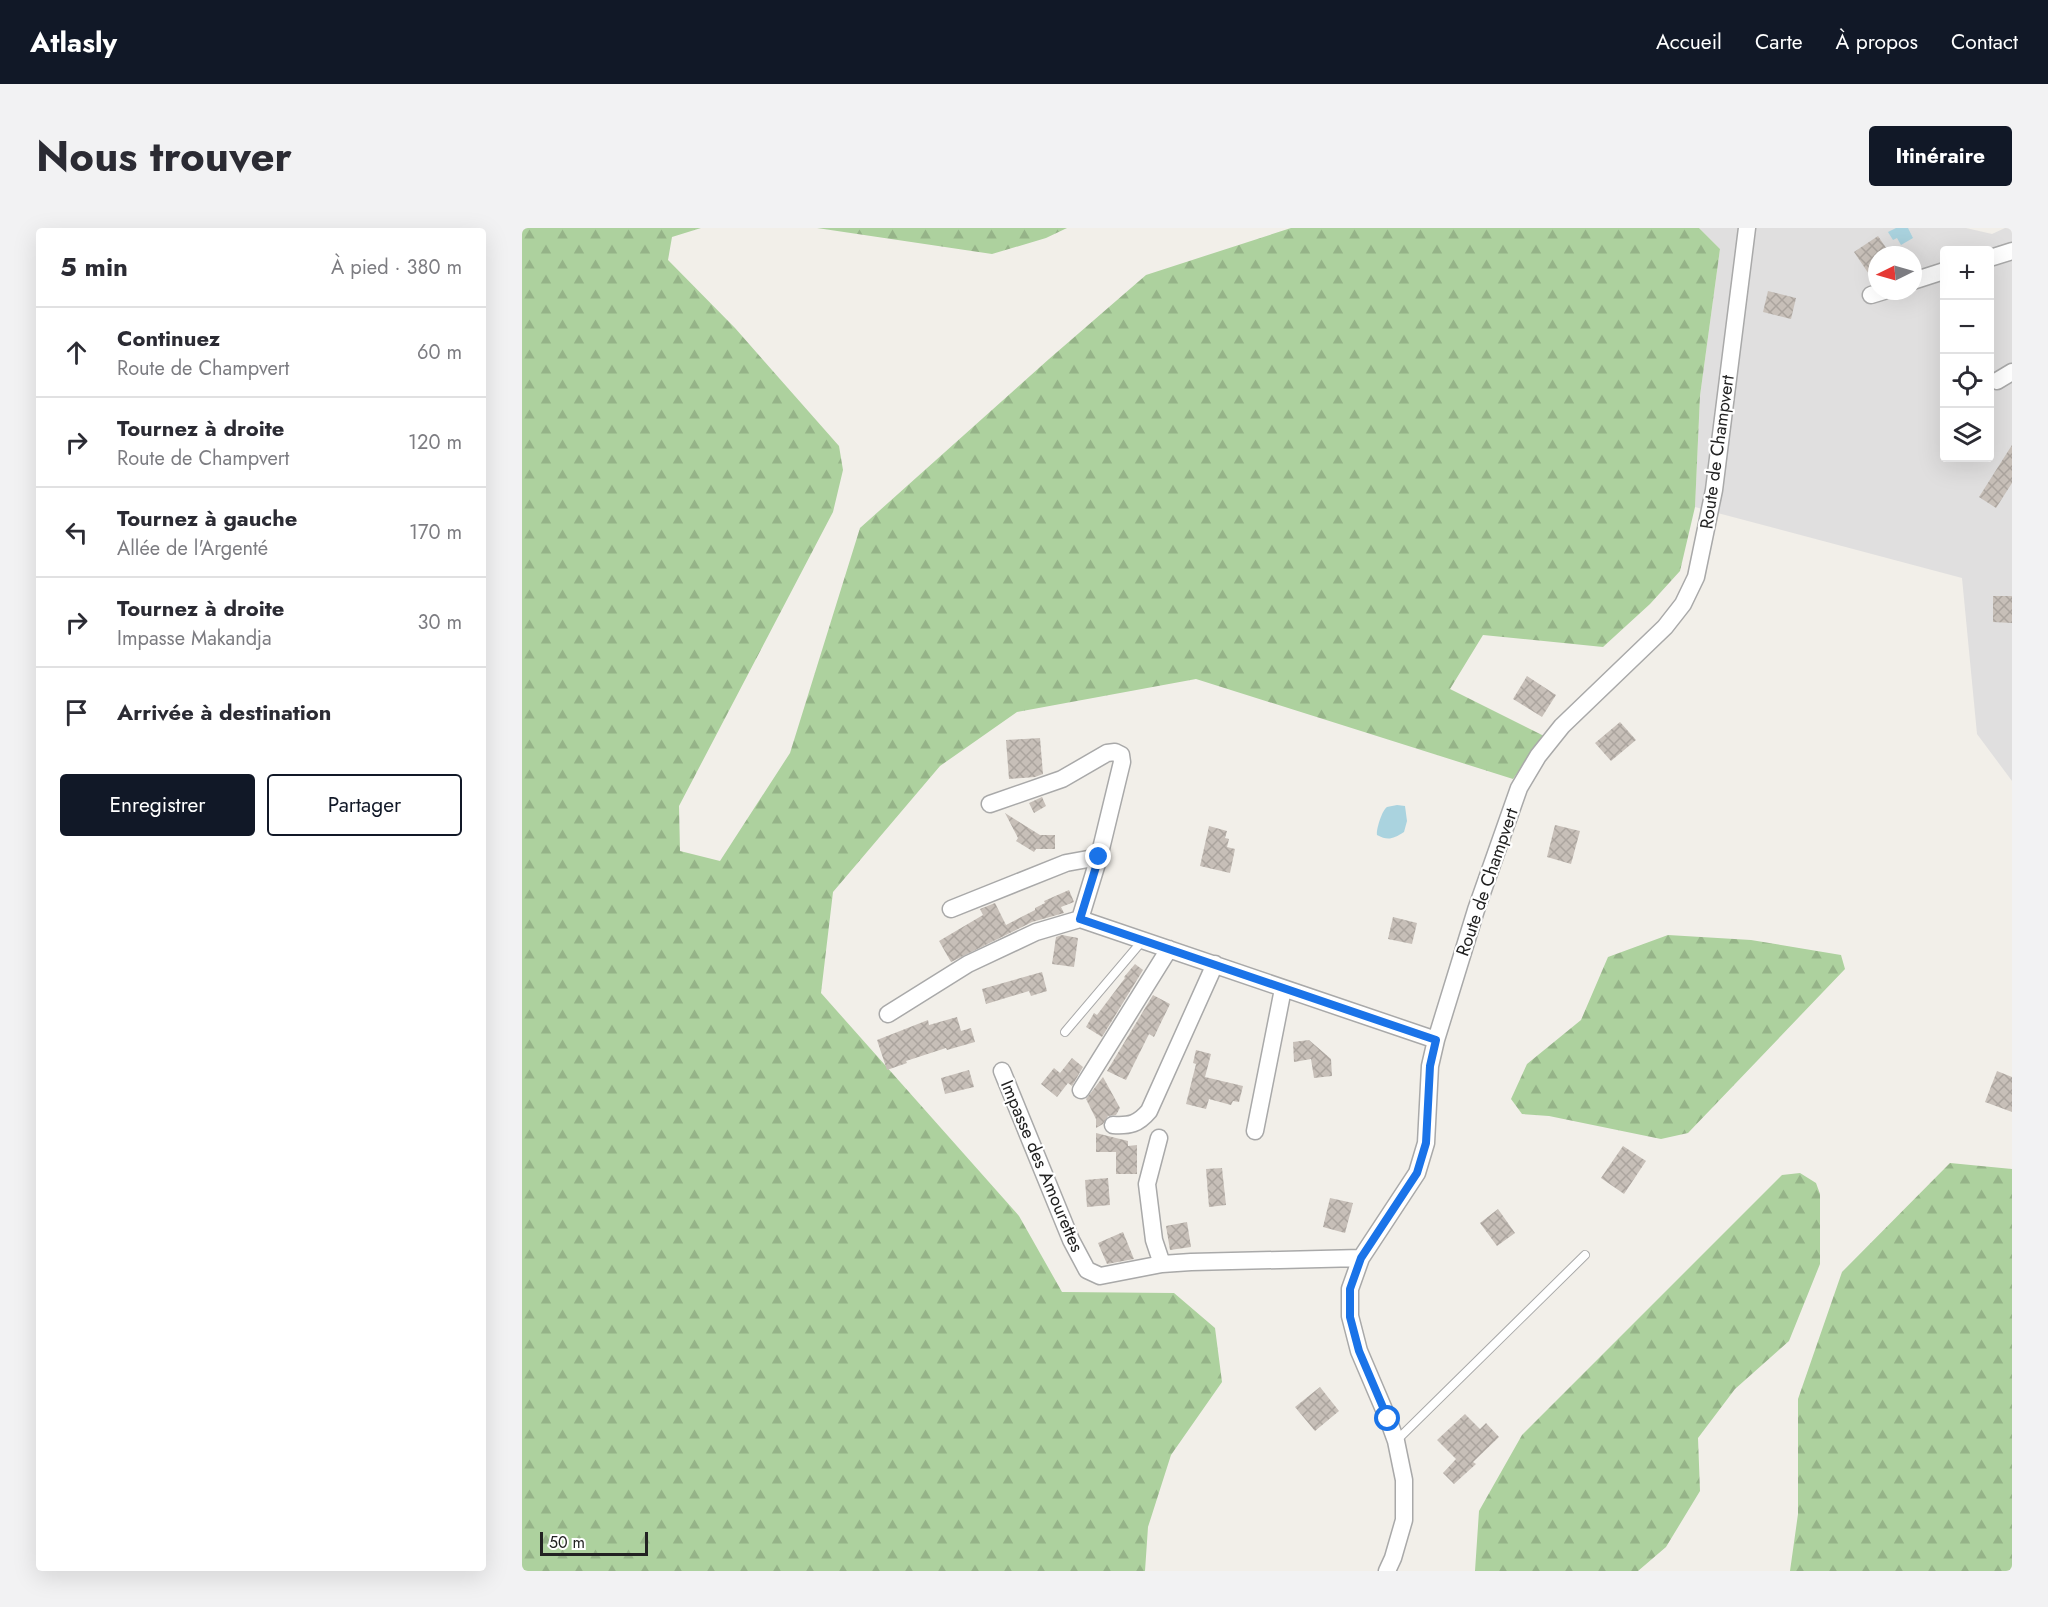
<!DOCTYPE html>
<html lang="fr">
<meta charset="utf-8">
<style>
body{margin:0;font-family:Jost,sans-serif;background:#f2f2f3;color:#2b2b33}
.controls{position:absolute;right:18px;top:18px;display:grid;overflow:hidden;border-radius:6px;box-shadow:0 6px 24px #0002}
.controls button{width:54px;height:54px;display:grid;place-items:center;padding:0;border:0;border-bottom:2px solid #e1e1e2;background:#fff;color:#2b2b33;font:30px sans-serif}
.compass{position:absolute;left:1346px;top:18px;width:54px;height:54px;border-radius:50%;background:#fff;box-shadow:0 6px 24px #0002;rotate:265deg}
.scale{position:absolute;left:18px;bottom:15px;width:108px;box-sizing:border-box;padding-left:6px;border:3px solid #222;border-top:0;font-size:16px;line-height:21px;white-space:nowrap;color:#222;-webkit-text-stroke:4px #fff;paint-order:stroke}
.stop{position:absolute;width:18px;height:18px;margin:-14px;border:4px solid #1a73e8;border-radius:50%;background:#fff}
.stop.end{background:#1a73e8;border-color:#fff;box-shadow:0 2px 6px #0008}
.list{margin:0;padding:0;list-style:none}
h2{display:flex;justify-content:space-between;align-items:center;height:78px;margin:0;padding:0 24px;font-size:26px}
h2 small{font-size:20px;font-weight:400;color:#7c7c81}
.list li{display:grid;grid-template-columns:39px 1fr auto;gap:18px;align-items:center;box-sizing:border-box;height:90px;padding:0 24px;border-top:2px solid #e1e1e2}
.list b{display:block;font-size:22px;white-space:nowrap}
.list p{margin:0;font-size:20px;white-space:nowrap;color:#7c7c81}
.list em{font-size:20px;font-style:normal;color:#7c7c81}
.actions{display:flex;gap:12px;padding:18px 24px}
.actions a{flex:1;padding:14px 0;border:2px solid #111827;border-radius:6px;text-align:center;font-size:21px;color:#111827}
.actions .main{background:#111827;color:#fff}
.icon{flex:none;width:33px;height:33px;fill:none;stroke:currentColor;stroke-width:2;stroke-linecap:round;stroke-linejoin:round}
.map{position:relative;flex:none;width:1490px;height:1343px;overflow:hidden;border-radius:6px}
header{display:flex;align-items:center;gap:36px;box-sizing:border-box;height:84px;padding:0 30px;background:#111827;color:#fff}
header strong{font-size:28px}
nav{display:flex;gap:33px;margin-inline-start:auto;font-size:21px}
.intro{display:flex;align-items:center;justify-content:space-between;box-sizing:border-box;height:144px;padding:0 36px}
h1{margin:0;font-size:42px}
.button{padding:15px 27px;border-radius:6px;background:#111827;color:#fff;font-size:21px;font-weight:700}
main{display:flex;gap:36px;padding:0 36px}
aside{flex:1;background:#fff;border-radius:6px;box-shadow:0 6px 24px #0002}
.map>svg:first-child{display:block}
.residential{fill:#e0dfdf;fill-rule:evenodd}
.forest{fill:url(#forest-firs)}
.water{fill:#aad3df}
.building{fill:url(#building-cross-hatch)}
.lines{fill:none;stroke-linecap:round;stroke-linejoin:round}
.lane-casing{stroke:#a9a9a9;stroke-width:10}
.street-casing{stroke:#a9a9a9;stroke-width:19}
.lane{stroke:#fff;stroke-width:8}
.street{stroke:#fff;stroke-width:16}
.route{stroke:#1a73e8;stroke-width:8}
.labels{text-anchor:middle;stroke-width:4.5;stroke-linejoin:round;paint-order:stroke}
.street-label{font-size:18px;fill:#222;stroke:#fff}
</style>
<header>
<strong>Atlasly</strong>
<nav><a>Accueil</a><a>Carte</a><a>À propos</a><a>Contact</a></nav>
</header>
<div class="intro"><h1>Nous trouver</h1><a class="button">Itinéraire</a></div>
<main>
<aside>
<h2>5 min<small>À pied · 380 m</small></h2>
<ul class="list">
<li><svg class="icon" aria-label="ahead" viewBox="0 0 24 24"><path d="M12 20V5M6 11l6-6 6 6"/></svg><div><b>Continuez</b><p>Route de Champvert</p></div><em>60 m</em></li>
<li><svg class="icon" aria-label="right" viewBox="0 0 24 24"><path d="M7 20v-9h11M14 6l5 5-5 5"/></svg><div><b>Tournez à droite</b><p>Route de Champvert</p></div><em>120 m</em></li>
<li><svg class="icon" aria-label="left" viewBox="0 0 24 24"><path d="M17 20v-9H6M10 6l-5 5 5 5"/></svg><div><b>Tournez à gauche</b><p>Allée de l'Argenté</p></div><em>170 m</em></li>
<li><svg class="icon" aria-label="right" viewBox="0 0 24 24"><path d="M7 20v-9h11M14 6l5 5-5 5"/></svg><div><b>Tournez à droite</b><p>Impasse Makandja</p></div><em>30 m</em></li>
<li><svg class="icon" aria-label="arrive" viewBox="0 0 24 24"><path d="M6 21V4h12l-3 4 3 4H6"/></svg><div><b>Arrivée à destination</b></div></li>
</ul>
<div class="actions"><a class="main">Enregistrer</a><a>Partager</a></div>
</aside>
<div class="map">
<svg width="1490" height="1343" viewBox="0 0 1490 1343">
<defs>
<pattern id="forest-firs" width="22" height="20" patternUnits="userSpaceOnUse" patternTransform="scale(1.5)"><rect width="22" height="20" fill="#add19e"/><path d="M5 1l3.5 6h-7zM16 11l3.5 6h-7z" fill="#95b388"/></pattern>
<pattern id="building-cross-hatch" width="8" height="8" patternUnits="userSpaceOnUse" patternTransform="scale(1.5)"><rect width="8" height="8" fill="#c7bfb8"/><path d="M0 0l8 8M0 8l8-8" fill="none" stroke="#aba49e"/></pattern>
</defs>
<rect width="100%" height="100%" fill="#f2efe9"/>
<!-- residential -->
<path class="residential" d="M 1177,0 L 1444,0 L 1470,6 L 1483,0 L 1490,0 L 1490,553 L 1455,506 L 1440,350 L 1173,279 L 1178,168 L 1198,21 ZM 1422,22 L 1468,22 L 1468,230 L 1422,230 ZM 1355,27 L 1391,27 L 1391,63 L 1355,63 Z"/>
<!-- forest -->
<path class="forest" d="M 0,0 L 179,0 L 150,9 L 146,32 L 213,100 L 317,218 L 321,242 L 311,284 L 157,578 L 158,623 L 198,633 L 268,525 L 338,300 L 527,131 L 624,47 L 769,0 L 1177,0 L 1198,21 L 1178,168 L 1173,279 L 1158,343 L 1128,376 L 1081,419 L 961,407 L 928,461 L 1022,508 L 991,551 L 674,451 L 495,484 L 418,538 L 311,664 L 299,765 L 497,988 L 540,1064 L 652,1065 L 693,1100 L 700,1154 L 649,1227 L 626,1299 L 623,1343 L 0,1343 Z
M 295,0 L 545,0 L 524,10 L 470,26 Z
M 1146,707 L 1229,712 L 1319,727 L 1323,741 L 1166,905 L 1139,911 L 1027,888 L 1000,886 L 989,871 L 1005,836 L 1059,792 L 1086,729 Z
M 1428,935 L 1490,941 L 1490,1343 L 1268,1343 L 1276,1286 L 1276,1171 L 1320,1044 Z
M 1278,945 L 1294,955 L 1298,966 L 1298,1036 L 1267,1113 L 1213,1161 L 1176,1210 L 1178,1263 L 1144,1319 L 1116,1343 L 953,1343 L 957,1283 L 1000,1207 L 1260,947 Z"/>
<!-- water -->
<path class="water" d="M 1374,0 L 1386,0 L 1391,10 L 1379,17 L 1375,10 L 1371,12 L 1366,4 Z
M 875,577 L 883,578 L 885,593 L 882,604 C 871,611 866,613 855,607 C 854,602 860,582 865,579 C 868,578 872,578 875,577 Z"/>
<!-- building -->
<path class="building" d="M 1356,8 L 1369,27 L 1355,27 L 1355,54 L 1353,55 L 1332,24 Z
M 1246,63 L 1274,70 L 1269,91 L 1241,84 Z
M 1490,217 L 1490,255 L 1474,280 L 1457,269 Z
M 1471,368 L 1490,368 L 1490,395 L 1471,394 Z
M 1005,448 L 1034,467 L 1020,489 L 991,471 Z
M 1098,494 L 1114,512 L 1089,533 L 1073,515 Z
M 518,510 L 521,546 L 513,549 L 487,551 L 484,512 Z
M 520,569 L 524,578 L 512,585 L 507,575 Z
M 483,585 L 518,607 L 533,607 L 533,621 L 514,621 L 512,624 L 494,613 L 496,610 Z
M 1033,597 L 1058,603 L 1049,636 L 1025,629 Z
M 687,598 L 705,603 L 703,610 L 707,611 L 705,619 L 713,621 L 708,645 L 678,638 Z
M 547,662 L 552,674 L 539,679 L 542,685 L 510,694 L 429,734 L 417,713 L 461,687 L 458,681 L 473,675 L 484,697 L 513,682 L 513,680 L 523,675 L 522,673 Z
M 871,689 L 895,695 L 890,716 L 866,711 Z
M 540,707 L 556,710 L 552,739 L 530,736 L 534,709 Z
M 613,736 L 621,742 L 580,809 L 564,799 L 572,785 L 575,787 L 603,750 L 602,749 Z
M 520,744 L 525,763 L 509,768 L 507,763 L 464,776 L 460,761 Z
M 631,767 L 648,776 L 632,809 L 627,806 L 604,852 L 585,843 Z
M 435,789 L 439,803 L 449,800 L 453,814 L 425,822 L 424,820 L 384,833 L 385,835 L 365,842 L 355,812 L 406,792 L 407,797 Z
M 787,812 L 809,831 L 810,848 L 792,850 L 789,831 L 772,834 L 771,814 Z
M 674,822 L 689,826 L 683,849 L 721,858 L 717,874 L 711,873 L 709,877 L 687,871 L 684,881 L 664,876 L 674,836 L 671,835 Z
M 550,830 L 561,839 L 550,858 L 546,855 L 535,869 L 519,856 L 532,840 L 538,845 Z
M 447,842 L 452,859 L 423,866 L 419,850 Z
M 1475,843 L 1490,849 L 1490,884 L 1463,874 Z
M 581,849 L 598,880 L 594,887 L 586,888 L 581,896 L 574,900 L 574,891 L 564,871 Z
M 574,905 L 606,913 L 606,918 L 615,917 L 615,946 L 594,946 L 594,924 L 574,924 Z
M 1101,918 L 1124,933 L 1102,966 L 1079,950 Z
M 700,940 L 704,977 L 687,979 L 684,941 Z
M 586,950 L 588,977 L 565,979 L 563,952 Z
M 808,970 L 831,975 L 823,1005 L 801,999 Z
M 976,981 L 993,1005 L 975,1018 L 958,995 Z
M 665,994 L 669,1019 L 648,1022 L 644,998 Z
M 601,1004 L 612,1031 L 585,1036 L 576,1015 Z
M 798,1159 L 817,1183 L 793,1203 L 773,1179 Z
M 943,1186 L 958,1201 L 964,1195 L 977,1209 L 951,1234 L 954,1236 L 932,1256 L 921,1245 L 934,1231 L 915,1212 Z"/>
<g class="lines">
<!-- lane casing -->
<g class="lane-casing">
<path id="lane" d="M 543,804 L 621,712
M 874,1213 L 1063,1027"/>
</g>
<!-- street casing -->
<g class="street-casing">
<path id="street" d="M 1468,30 L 1490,23
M 1391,53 L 1422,43
M 1349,67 L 1362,63
M 1475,153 L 1490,144
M 468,576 L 540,551 L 585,525 L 593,524 L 599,527 L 600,534 L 577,629 L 558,691
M 429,681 L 544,635 L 577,629
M 366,786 L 446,736 L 514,704 L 558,691 L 914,812
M 480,843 L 549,1012 L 565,1042 L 578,1048 L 640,1036 L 669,1034 L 839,1030
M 559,862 L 647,721
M 591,897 C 608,898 616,896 627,883 L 693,736
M 733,903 L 761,761
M 637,910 L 625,956 L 632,1012 L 640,1036
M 865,1343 L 871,1330 L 882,1292 L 882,1252 L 874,1213 L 866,1191 L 837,1123 L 828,1088 L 828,1061 L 839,1030 L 895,945 L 904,915 L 908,838 L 914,812 L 954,682 L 997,560 L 1016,528 L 1040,498 L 1143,399 L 1161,376 L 1174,349 L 1192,262 L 1225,0"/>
</g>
<!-- lane -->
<use href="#lane" class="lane"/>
<!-- street -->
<use href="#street" class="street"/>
</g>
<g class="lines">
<!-- route -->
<path class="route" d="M 577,629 L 558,691 L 914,812 L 908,838 L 904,915 L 895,945 L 839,1030 L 828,1061 L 828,1089 L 837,1123 L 866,1191"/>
</g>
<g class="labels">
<!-- street labels -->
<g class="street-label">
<text transform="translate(1195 224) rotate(-82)" y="6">Route de Champvert</text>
<text transform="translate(965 654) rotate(-71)" y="6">Route de Champvert</text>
<text transform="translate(520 938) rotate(67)" y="6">Impasse des Amourettes</text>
</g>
</g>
</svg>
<div class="controls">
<button>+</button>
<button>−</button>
<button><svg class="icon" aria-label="locate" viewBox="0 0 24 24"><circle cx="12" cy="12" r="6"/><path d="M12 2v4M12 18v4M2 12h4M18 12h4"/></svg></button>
<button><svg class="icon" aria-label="layers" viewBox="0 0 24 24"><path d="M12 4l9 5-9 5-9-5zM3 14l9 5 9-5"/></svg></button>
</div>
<svg class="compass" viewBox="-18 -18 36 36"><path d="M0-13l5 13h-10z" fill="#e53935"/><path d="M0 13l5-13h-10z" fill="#7c7c81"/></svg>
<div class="scale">50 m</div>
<div class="stop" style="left:866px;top:1191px"></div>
<div class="stop end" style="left:577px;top:629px"></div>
</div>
</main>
